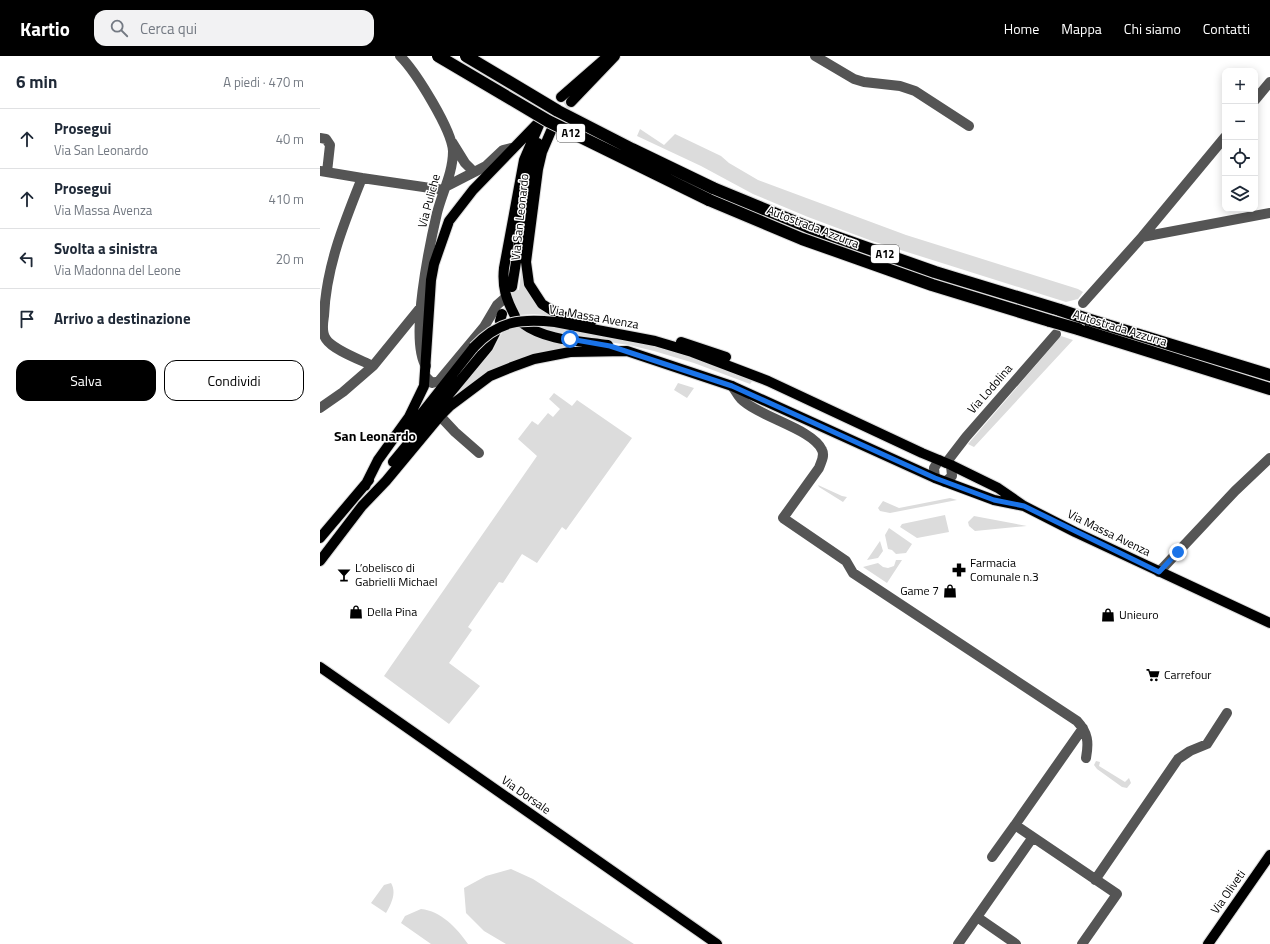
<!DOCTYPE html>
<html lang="it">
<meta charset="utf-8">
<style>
body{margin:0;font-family:"Titillium Web",sans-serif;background:#f2f2f3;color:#1f2937}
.controls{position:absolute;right:12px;top:12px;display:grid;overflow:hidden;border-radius:8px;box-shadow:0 2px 10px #0003}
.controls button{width:36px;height:36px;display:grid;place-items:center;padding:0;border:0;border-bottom:1px solid #e0e1e3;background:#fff;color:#1f2937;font:20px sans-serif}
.stop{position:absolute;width:12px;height:12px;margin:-9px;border:3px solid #1a73e8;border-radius:50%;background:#fff}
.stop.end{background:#1a73e8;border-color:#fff;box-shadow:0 1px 4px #0008}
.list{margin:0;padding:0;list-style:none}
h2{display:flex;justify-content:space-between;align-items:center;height:52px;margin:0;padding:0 16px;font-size:17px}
h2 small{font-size:13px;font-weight:400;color:#747a83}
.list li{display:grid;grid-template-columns:26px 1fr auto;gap:12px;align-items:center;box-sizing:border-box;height:60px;padding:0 16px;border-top:1px solid #e0e1e3}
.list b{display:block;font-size:15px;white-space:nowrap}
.list p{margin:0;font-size:13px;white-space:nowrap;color:#747a83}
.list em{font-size:13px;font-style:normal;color:#747a83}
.actions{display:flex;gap:8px;padding:12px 16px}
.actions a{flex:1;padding:9px 0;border:1px solid #000;border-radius:12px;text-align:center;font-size:14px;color:#000}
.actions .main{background:#000;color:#fff}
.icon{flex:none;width:22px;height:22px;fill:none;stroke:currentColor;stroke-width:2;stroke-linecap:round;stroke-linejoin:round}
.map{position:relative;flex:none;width:950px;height:888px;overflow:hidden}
header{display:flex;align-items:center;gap:24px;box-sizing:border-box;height:56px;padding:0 20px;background:#000;color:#fff}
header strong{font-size:19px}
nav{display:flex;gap:22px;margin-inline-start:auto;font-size:14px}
.search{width:280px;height:36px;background:#f2f2f3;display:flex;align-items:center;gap:10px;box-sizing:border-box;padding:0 14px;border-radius:12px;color:#747a83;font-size:15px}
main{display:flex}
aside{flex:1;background:#fff}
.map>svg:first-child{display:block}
.green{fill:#dcdcdc}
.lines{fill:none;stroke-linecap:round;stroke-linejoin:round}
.major-tunnel{stroke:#d9d9d9;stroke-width:10;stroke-dasharray:10 5;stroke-linecap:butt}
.major-casing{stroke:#dbdbdb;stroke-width:12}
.highway-casing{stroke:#dbdbdb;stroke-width:14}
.minor{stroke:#555;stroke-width:10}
.major{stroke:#000;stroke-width:10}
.highway{stroke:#000;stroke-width:12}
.major-bridge-casing{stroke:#dbdbdb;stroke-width:12;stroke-linecap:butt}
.highway-bridge-casing{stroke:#dbdbdb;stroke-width:14;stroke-linecap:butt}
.major-bridge{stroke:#000;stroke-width:10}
.highway-bridge{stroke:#000;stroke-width:12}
.route{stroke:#1a73e8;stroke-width:5}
.labels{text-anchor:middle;stroke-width:3;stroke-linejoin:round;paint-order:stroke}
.shield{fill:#fff;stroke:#4c4c4c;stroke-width:1}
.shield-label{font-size:11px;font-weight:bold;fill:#000}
.street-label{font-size:12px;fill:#000;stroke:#fff}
.poi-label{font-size:12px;fill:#000;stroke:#fff;text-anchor:start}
.quarter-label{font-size:14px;font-weight:bold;fill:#000;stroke:#fff}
</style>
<header>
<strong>Kartio</strong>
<div class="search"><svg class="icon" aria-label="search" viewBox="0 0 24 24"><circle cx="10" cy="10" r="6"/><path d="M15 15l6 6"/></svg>Cerca qui</div>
<nav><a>Home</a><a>Mappa</a><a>Chi siamo</a><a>Contatti</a></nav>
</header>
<main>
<aside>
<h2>6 min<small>A piedi · 470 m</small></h2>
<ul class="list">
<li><svg class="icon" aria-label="ahead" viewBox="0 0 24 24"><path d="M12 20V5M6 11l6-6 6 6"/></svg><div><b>Prosegui</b><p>Via San Leonardo</p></div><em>40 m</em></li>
<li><svg class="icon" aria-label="ahead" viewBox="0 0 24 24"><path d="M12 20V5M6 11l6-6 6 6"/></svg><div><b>Prosegui</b><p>Via Massa Avenza</p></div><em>410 m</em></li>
<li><svg class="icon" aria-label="left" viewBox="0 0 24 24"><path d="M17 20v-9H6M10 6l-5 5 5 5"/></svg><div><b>Svolta a sinistra</b><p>Via Madonna del Leone</p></div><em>20 m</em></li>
<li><svg class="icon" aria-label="arrive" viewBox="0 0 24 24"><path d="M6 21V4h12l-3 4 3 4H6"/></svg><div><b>Arrivo a destinazione</b></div></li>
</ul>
<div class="actions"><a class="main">Salva</a><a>Condividi</a></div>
</aside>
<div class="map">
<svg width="950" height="888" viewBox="0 0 950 888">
<rect width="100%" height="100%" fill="#fff"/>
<!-- green -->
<path class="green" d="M 320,73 L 344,89 L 355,78 L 401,100 L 409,107 L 438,124 L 586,179 L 758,233 L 763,236 L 758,243 L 746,246 L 552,185 L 488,161 L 433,138 L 381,110 L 317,80 Z
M 202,208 C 204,235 212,246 234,260 L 214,258 L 200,259 L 193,250 L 187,231 L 199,234 Z
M 216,266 L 357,294 L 433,324 L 430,328 L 374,307 L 334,295 L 309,289 L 254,281 L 216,272 Z
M 195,269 C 223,287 237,287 269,290 C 234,293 197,299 166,318 C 151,328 137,341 123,352 L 173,294 L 184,273 Z
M 741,280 L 753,284 L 654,391 L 648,388 Z
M 358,327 L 374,332 L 367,342 L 354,334 Z
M 234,337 L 252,350 L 257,344 L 312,382 L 246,474 L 242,471 L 217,507 L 202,498 L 183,527 L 179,526 L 148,571 L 152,574 L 129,607 L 160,630 L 129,668 L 64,620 L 217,400 L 198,383 L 212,365 L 218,369 L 228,357 L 233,361 L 240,353 L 229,343 Z
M 498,429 L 522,440 L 527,441 L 523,446 L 499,431 Z
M 630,442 L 637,444 L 570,457 L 560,455 L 558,452 L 563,445 L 579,452 Z
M 625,459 L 629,476 L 597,482 L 580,471 L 582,468 Z
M 654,460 L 707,470 L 655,475 L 649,470 L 648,466 Z
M 569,472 L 592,488 L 586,497 L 576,498 L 572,494 L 568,493 L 565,479 Z
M 560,485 L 563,495 L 558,502 L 547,504 Z
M 576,504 L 582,504 L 567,527 L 543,511 L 558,507 L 563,511 L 568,512 L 574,510 Z
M 776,705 L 780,706 L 779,710 L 805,726 L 809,722 L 811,727 L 807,732 L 802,731 L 777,713 L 774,709 Z
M 191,813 L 213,823 L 314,888 L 186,888 L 164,875 L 146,857 L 144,832 L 166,820 Z
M 71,827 C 77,837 71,848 66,857 L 51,847 L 64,829 Z
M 101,853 C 121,855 137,872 148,888 L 111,888 L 81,867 L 85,860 Z"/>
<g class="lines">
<!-- major-tunnel -->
<path class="major-tunnel" d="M 226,72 L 242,51 L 251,46"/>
<!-- major casing -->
<g class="major-casing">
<path id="major" d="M 241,41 L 288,0
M 251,46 L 295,0
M 231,75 L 222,96 L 218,113 L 206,206 L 209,228 L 222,248 L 241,260 L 271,266
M 192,231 L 214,94 L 218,87
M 195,260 C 186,243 182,231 184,212 L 204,104 L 219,69
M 180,265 L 182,258
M 235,266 L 335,285 L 372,296 L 448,325 L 602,397 L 631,409 L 678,432 L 704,450 L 755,476 L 950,567
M 202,267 C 226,285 260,285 288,289
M 361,286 L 406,301
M 87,376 L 154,291
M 73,406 L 168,291 L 175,277
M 45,430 L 58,404 L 89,361 L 104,330 L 111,224 L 114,208 L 129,165 L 153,134 L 217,68
M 0,482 L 49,424
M 0,505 L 42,450 L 66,425 L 120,360 L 130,350 L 170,320 L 192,311 L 214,303 L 250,296 L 307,295 L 412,330 L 615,422 L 674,444 L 704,450
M 0,611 L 397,888
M 888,888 L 950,799"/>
</g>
<!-- highway casing -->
<g class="highway-casing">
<path id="highway" d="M 393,132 L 488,171 L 615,216 L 740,254
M 389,144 L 482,183 L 612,229 L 730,265
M 767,263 L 950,319
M 758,273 L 950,333"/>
</g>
<!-- minor -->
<path class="minor" d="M 80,0 C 96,16 132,74 133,95 C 133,117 122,137 117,157 C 110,187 89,285 106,310
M 495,0 L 534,23 L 544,26 L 580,30 L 595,35 L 649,70
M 935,44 L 950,26
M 0,82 L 6,83 L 10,89 L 7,116
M 132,86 L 145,107 L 154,116
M 0,115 L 42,122
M 127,130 L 166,110 L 183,94 L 191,92
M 822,181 L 950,157
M 763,247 L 822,181 L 905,81
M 53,310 C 41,304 13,294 6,283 C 1,276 3,267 4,260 C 6,211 24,167 42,122 L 124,134
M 105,320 L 112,327 L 119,325 L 164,271 L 177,249 L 185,242
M 412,330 C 415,334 418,340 421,343 C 439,361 493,373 502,394 C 505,400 501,406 499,412 L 463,462 L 526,505 L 533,517 L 757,665 C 768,677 769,686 766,702
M 0,352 L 23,336 L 53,310 L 101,251
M 120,360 L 135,376 L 159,397
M 626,407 L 646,381 L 736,278
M 615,422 L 614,412 L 619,404
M 625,426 L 632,420 L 631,409
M 839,516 L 915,435 L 950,402
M 695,769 L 763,672
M 672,801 L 695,769 L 797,838 L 762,888
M 775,824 L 858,703 L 870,695 L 887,688 L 907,657
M 657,861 L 696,888
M 638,888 L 713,781"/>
<!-- major -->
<use href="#major" class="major"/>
<!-- highway -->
<use href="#highway" class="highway"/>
<!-- major-bridge casing -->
<g class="major-bridge-casing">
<path id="major-bridge" d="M 154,291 C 178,265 201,262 235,266"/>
</g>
<!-- highway-bridge casing -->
<g class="highway-bridge-casing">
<path id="highway-bridge" d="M 118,0 L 228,65 L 389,144
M 146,0 L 238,55 L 312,93 L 393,132
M 740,254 L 767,263
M 730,265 L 758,273"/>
</g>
<!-- major-bridge -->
<use href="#major-bridge" class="major-bridge"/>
<!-- highway-bridge -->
<use href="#highway-bridge" class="highway-bridge"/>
</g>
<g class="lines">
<!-- route -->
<path class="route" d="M 250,283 L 290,290 L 412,330 L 615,422 L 674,444 L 704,450 L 839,516 L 858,496"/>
</g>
<!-- icons -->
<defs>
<g id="pharmacy-bare" transform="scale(1.08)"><path d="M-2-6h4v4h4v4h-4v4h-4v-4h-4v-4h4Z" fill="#000" stroke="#fff" stroke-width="2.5" paint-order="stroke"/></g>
<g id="bar-bare" transform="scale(1.08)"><path d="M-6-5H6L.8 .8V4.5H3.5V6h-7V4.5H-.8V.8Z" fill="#000" stroke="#fff" stroke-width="2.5" paint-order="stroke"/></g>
<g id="shop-bare" transform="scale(1.08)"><path d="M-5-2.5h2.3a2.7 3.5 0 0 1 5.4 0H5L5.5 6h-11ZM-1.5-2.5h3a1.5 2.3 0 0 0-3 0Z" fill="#000" stroke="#fff" stroke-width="2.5" paint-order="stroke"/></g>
<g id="supermarket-bare" transform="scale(1.08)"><path d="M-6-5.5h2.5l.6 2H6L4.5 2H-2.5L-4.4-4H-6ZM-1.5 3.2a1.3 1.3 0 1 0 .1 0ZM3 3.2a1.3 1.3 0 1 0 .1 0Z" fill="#000" stroke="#fff" stroke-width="2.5" paint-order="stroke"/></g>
</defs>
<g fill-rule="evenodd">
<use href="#pharmacy-bare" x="639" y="514"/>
<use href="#bar-bare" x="24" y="519"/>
<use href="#shop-bare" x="630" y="535"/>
<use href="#shop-bare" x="36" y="556"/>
<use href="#shop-bare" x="788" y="559"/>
<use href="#supermarket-bare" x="833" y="619"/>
</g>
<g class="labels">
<!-- shield labels -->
<g class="shield">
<rect x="237" y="68" width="28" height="18" rx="3"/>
<rect x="551" y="189" width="28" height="18" rx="3"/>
</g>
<g class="shield-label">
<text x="251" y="81">A12</text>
<text x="565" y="202">A12</text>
</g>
<!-- street labels -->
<g class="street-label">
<text transform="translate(109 145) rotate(-75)" y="4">Via Puliche</text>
<text transform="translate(200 161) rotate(-84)" y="4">Via San Leonardo</text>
<text transform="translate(493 171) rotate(21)" y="4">Autostrada Azzurra</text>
<text transform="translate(274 261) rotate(10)" y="4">Via Massa Avenza</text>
<text transform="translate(800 272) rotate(17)" y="4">Autostrada Azzurra</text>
<text transform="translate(670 333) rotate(-49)" y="4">Via Lodolina</text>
<text transform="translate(789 477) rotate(26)" y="4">Via Massa Avenza</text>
<text transform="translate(206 739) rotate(35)" y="4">Via Dorsale</text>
<text transform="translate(908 836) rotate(-55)" y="4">Via Oliveti</text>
</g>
<!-- poi labels -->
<g class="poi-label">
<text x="650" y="511">Farmacia<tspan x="650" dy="14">Comunale n.3</tspan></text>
<text x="35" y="516">L’obelisco di<tspan x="35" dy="14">Gabrielli Michael</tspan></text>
<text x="619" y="539" text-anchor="end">Game 7</text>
<text x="47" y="560">Della Pina</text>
<text x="799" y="563">Unieuro</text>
<text x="844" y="623">Carrefour</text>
</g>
<!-- quarter labels -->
<g class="quarter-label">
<text x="55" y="385">San Leonardo</text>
</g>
</g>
</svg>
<div class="controls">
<button>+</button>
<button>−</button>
<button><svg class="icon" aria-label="locate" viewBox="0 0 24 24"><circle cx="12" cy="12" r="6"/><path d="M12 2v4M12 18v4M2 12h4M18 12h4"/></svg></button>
<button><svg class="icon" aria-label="layers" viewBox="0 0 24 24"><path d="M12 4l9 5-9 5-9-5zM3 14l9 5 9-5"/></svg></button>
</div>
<div class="stop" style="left:250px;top:283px"></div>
<div class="stop end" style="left:858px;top:496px"></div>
</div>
</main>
